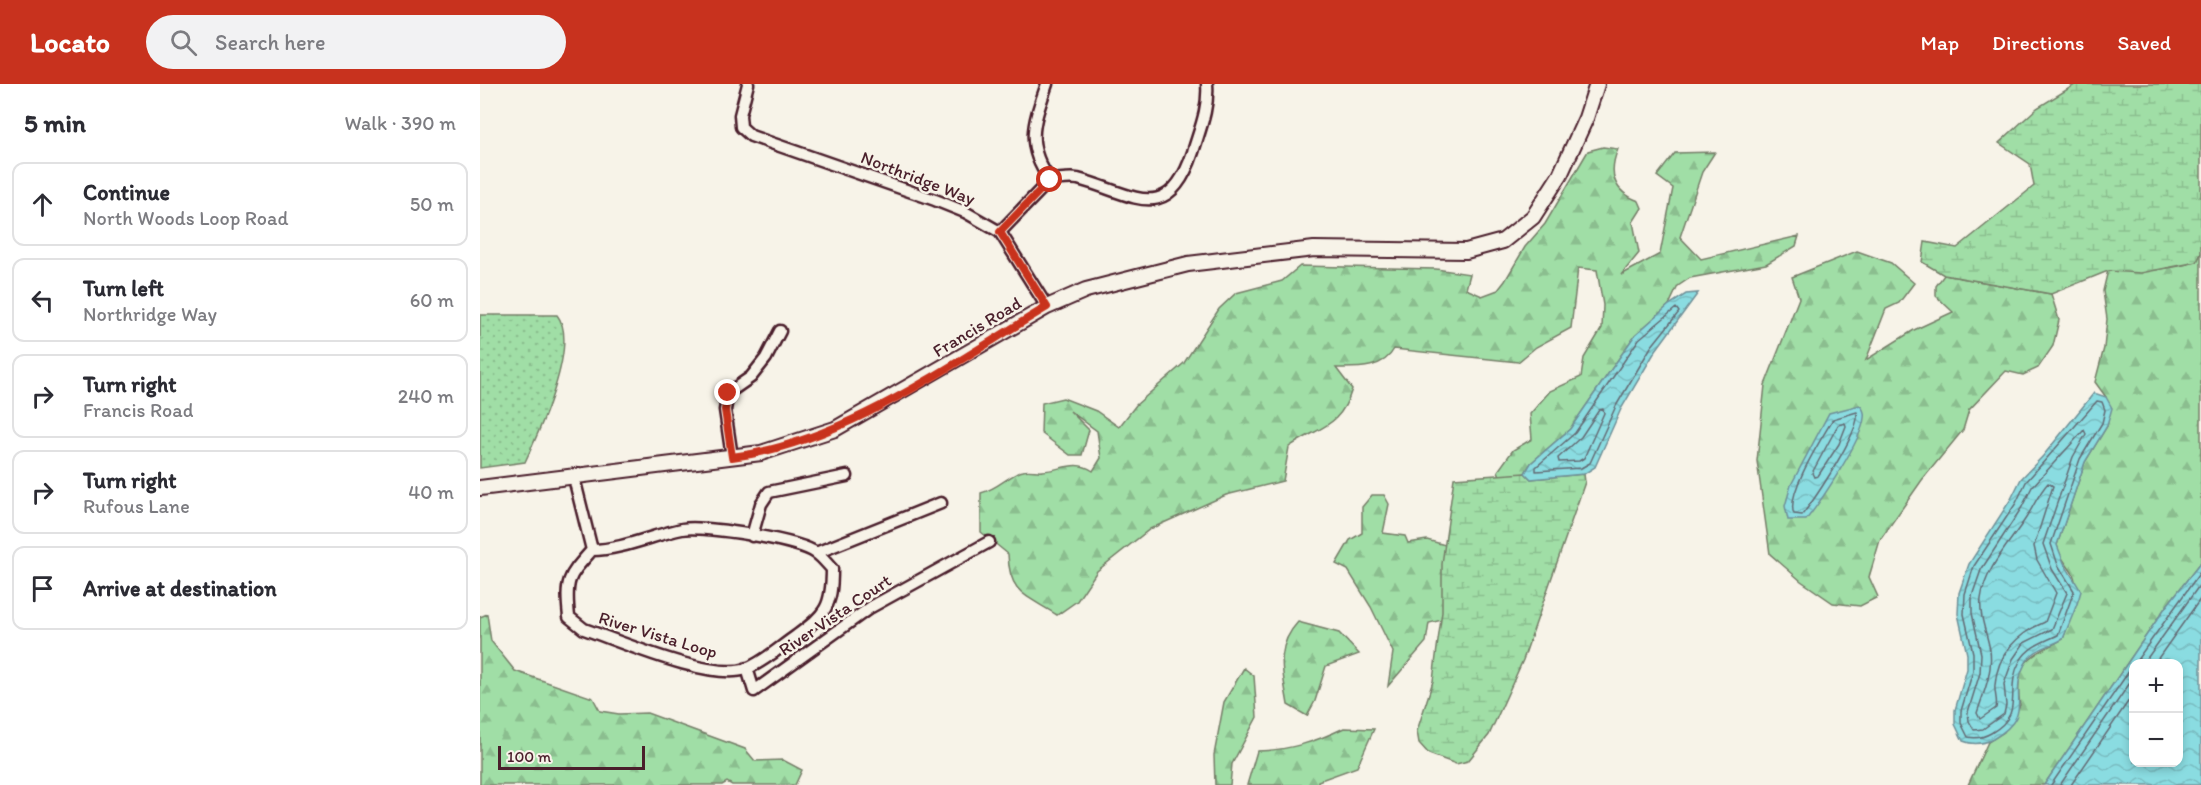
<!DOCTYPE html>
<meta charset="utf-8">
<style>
body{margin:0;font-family:Itim,sans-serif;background:#f2f2f3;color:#2b2b33}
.controls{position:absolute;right:18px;bottom:18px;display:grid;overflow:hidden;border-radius:12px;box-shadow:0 3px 9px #0003}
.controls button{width:54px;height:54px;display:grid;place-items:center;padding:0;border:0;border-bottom:2px solid #e1e1e2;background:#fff;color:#2b2b33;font:30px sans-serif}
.scale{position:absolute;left:18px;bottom:15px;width:147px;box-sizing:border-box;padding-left:6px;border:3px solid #4a1f2b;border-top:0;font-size:16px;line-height:21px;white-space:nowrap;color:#4a1f2b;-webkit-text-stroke:4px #f7f3e8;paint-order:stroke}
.stop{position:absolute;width:18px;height:18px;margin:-14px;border:4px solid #c8321e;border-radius:50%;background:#fff}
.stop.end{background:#c8321e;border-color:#fff;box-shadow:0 2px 6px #0008}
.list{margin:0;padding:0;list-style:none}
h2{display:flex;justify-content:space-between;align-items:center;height:78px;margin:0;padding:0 24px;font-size:26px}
h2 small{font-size:20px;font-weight:400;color:#7c7c81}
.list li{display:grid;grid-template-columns:39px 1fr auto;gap:18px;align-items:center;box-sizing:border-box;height:84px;margin:0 12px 12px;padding:0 12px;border:2px solid #e1e1e2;border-radius:12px}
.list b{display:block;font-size:22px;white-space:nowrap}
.list p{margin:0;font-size:20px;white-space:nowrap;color:#7c7c81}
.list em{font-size:20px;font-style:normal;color:#7c7c81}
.icon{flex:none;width:33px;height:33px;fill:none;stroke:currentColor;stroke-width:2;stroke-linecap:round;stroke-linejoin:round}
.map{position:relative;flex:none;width:1721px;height:701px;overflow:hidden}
header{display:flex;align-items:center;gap:36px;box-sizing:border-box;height:84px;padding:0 30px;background:#c8321e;color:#fff}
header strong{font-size:28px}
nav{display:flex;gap:33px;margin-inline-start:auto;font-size:21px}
.search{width:420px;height:54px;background:#f2f2f3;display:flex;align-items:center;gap:15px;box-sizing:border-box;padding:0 21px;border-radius:33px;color:#7c7c81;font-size:22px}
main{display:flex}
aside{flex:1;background:#fff}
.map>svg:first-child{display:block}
.grass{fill:url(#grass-dots);stroke:#757e68;stroke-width:1.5}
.forest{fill:url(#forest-firs);stroke:#757e68;stroke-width:1.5}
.wetland{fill:url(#wetland-marsh);stroke:#757e68;stroke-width:1.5}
.water{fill:url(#water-waves);stroke:#709098;stroke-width:1.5;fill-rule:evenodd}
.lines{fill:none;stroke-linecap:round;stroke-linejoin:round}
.shore{stroke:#646b74;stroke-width:1.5}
.minor-casing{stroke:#4a1f2b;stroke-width:15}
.tertiary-casing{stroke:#4a1f2b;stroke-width:18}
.minor{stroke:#f7f3e8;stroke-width:10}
.tertiary{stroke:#f7f3e8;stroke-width:14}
.route{stroke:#c8321e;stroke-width:8}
.labels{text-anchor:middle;stroke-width:5;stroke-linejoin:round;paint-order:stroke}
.street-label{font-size:18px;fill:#4a1f2b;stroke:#f7f3e8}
</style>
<header>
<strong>Locato</strong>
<div class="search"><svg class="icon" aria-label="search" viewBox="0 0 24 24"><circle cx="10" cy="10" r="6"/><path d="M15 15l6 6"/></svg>Search here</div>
<nav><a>Map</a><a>Directions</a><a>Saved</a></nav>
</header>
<main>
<aside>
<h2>5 min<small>Walk · 390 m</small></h2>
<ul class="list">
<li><svg class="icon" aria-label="ahead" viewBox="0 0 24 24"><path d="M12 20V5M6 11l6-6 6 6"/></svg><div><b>Continue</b><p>North Woods Loop Road</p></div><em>50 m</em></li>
<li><svg class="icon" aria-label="left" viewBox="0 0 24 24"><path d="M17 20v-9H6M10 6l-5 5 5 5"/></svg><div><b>Turn left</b><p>Northridge Way</p></div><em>60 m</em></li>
<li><svg class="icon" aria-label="right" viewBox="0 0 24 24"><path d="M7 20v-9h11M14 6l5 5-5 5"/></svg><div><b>Turn right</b><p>Francis Road</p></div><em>240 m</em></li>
<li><svg class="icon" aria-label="right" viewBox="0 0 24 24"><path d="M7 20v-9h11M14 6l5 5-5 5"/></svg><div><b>Turn right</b><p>Rufous Lane</p></div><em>40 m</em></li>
<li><svg class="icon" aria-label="arrive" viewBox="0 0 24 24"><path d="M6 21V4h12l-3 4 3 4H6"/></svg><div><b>Arrive at destination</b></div></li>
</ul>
</aside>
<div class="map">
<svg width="1721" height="701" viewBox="0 0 1721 701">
<defs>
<pattern id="grass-dots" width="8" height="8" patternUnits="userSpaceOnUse" patternTransform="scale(1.5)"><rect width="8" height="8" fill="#a0dea6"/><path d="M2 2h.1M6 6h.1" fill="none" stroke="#8bbe8f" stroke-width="1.8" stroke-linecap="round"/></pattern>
<pattern id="forest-firs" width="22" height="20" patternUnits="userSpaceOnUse" patternTransform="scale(1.5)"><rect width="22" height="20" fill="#a0dea6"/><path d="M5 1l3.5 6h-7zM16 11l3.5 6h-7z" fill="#8bbe8f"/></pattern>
<pattern id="wetland-marsh" width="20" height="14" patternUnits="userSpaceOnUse" patternTransform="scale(1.5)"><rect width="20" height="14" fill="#a0dea6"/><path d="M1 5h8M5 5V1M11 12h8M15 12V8" fill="none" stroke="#8bbe8f"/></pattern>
<pattern id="water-waves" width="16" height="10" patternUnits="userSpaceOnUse" patternTransform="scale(1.5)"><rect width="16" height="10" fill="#8adce1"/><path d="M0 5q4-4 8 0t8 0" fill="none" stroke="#79bcc1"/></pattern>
</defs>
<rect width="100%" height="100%" fill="#f7f3e8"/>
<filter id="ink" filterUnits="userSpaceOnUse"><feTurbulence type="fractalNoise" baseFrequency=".0167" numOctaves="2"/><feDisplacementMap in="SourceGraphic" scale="12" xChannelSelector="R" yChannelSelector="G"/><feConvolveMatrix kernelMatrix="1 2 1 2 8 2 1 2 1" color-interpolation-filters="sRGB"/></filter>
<g filter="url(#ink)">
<!-- grass -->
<path class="grass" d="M 0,231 L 77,231 C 100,259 59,348 45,378 L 0,384 Z"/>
<!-- forest -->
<path class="forest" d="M 1123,63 L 1138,65 C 1128,89 1133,108 1159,117 L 1162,124 L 1153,138 L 1159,169 L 1141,191 L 1180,170 L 1193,104 L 1177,92 L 1195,69 L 1235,68 L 1222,88 L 1200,153 L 1221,175 L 1319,152 L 1316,162 L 1286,180 L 1210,194 L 1198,202 L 1189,221 L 1155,251 L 1090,345 L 1051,379 L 1045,389 L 1024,401 L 1018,387 L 1033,366 L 1052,355 L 1050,330 L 1070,307 L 1101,293 L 1104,274 L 1122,244 L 1123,221 L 1117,186 L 1098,184 L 1091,244 L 1056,263 L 1038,278 L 914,265 C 903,286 876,284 856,284 L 872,305 C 860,344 840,342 809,363 L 803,397 L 746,411 L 670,445 L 617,487 L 597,517 L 577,531 C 546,511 529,510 528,470 L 501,448 L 501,409 C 518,405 530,390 543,387 C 549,385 557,388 563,387 C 581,386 596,375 613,387 L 621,374 L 617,347 L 590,327 L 609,346 L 602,371 L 590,371 L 561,349 L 562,319 L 583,314 L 616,327 L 639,343 L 656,321 L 704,279 L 739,225 L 756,209 L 802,197 L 820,182 L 956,185 L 990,190 L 986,205 L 1002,212 L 1018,206 L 1025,197 L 1045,163 L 1065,140 L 1108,67 Z
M 1377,167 L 1411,179 L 1434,199 L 1419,219 L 1406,225 L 1386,276 L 1434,246 L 1473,228 L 1456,212 L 1456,202 L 1464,191 L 1571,210 L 1579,236 L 1573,262 L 1558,284 L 1543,291 L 1526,287 L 1489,326 L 1483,346 L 1442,396 L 1400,456 L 1389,493 L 1398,513 L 1380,522 L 1353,519 L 1321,497 L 1290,470 L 1277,377 L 1285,301 L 1319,214 L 1312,193 Z
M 1721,169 L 1721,478 L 1685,524 L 1564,701 L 1488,701 L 1508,658 L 1524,648 L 1540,621 C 1533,576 1550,573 1583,555 C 1589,539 1601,507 1593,490 C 1587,480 1579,473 1577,461 L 1605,378 L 1627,342 L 1626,313 L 1615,298 L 1624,264 L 1627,235 L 1623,207 L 1628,186 C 1659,189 1686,186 1716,178 Z
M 892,411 L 904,411 L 909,420 L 903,449 L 925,452 L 928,459 L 947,456 L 969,462 L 971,534 L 949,539 L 946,558 L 908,602 L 913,568 L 891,523 L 868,486 L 856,480 L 870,456 L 882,449 L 882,423 Z
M 7,530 L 11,557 L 35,587 L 113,614 L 120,627 L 139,630 L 167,629 L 265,665 L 275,677 L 303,676 L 322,686 L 315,701 L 252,701 L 247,698 L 242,701 L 0,701 L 0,533 Z
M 818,538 L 859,549 L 879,570 L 846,582 L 835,617 L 827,632 L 808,621 C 803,589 794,564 818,538 Z
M 764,584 L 774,592 L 777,633 L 752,680 L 750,701 L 735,701 L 734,671 L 744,618 Z
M 864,644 L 894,645 L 877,683 L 838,697 L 838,701 L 767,701 L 777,667 C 810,666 835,658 864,644 Z"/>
<!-- wetland -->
<path class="wetland" d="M 1596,0 L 1721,0 L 1721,169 L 1717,178 L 1661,189 L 1628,187 L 1571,210 L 1464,191 L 1442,178 L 1445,158 L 1477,164 L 1554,102 L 1550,80 L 1519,59 L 1557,24 Z
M 1045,389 L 1051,395 L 1104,390 L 1105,398 L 1043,576 L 1009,651 L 988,677 L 976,680 L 949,670 L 939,659 L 937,647 L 953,597 L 957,564 L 962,528 L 962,480 L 974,394 Z"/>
<!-- water -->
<path class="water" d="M 1218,209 L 1176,266 L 1141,325 L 1115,383 L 1104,390 L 1051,395 L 1045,389 L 1051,379 L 1090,345 L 1155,251 L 1189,221 L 1206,210 Z
M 1614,309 L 1626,313 L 1632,324 L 1627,342 L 1605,378 L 1577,461 L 1584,479 L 1601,507 C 1597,523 1589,539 1583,555 C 1569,563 1554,564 1545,580 C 1527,613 1557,629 1513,655 C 1503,660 1493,661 1483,657 L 1475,640 L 1475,626 L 1487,585 L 1487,570 L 1478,530 L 1479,509 L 1489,480 L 1531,415 L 1541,395 L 1563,372 Z
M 1380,321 C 1383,325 1385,328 1384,334 C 1382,356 1341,417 1326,436 L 1308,436 L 1305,422 L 1311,401 L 1349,329 Z
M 1721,478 L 1721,701 L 1564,701 L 1685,524 ZM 1654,580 L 1698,580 L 1698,678 L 1654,678 Z"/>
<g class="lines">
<!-- shore -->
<path class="shore" d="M 1196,224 L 1199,228 L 1171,263 L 1136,322 L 1110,379 L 1101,384 L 1056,387 L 1056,383 L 1095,349 L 1159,255 Z
M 1617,317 L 1622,318 L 1625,326 L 1622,339 L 1600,375 L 1571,460 L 1578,481 L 1594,507 L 1578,551 C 1563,558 1549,562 1540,577 C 1523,608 1547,628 1511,649 C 1504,653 1496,655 1488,653 L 1481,639 L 1481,627 L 1493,587 L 1493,569 L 1484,530 L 1485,510 L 1494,482 L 1536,419 L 1546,398 Z
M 1119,326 L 1123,325 L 1124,329 L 1104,374 L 1099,377 L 1079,378 L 1078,374 L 1101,353 Z
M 1377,328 C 1382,345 1334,416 1322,431 L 1314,430 C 1305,411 1342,354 1353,335 Z
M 1365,339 L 1366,342 L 1359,360 L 1338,392 L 1334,393 L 1332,389 L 1358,341 Z
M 1604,346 L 1606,350 L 1593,373 L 1563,460 L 1572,485 L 1587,509 L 1572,545 L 1544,559 L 1533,575 L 1524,600 L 1526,621 L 1524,630 L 1503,645 L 1494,646 L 1489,637 L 1488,628 L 1500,589 L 1501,570 L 1492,529 L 1492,512 L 1501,486 L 1542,423 L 1552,403 Z
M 1568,399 L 1573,402 L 1554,462 L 1557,476 L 1576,509 L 1565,538 C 1538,549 1517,570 1515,601 C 1514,609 1518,616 1516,624 L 1500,635 L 1497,629 C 1504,608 1513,588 1510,566 C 1507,549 1499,533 1501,515 C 1505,484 1530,459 1546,434 C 1554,422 1558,410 1568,399 Z
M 1654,580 L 1721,487
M 1663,580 L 1721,499
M 1674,580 L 1721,514
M 1571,701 L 1654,580
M 1580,701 L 1654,593
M 1591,701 L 1654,609"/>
<!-- minor casing -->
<g class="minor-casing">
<path id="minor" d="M 268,0 L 260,31 L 261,43 L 271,52 L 455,116 L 485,128 L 520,148 L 567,223
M 567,0 C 554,38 544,60 570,96
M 520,148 L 570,96 C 579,96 588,93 598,95 C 652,109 688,144 713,68 C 720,45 729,24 727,0
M 252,373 L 245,326 L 248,309 L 271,293 L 286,274 L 300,247
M 94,394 L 112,466 C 88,493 85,495 89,533 L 104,545 C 142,558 231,597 266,585 C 284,578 300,563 316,552 C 346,530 352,523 352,485 C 347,480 342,473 336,469 C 319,456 223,441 202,445 C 173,451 141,466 112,466
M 272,452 L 281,420 L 289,408 L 367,392
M 336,469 L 461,419
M 267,584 L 274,607 L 391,523 L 509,458"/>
</g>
<!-- tertiary casing -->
<g class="tertiary-casing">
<path id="tertiary" d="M 0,404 L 281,369 L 355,345 L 567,223 L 606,206 L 708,180 L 834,165 L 986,167 L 1023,157 L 1053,133 L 1080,91 L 1106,34 L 1117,0"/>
</g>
<!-- minor -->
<use href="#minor" class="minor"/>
<!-- tertiary -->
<use href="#tertiary" class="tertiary"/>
</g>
</g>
<g class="lines" filter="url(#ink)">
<!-- route -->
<path class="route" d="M 248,309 L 245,326 L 252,373 C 364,359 471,280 567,223 L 520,148 L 570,96"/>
</g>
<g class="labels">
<!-- street labels -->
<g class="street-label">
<text transform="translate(438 94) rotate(21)" y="6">Northridge Way</text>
<text transform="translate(497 243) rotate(-31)" y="6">Francis Road</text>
<text transform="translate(355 531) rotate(-34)" y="6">River Vista Court</text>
<text transform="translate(178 551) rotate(17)" y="6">River Vista Loop</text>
</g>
</g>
</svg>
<div class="controls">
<button>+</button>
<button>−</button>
</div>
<div class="scale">100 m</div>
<div class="stop" style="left:570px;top:96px"></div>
<div class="stop end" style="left:248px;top:309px"></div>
</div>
</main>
